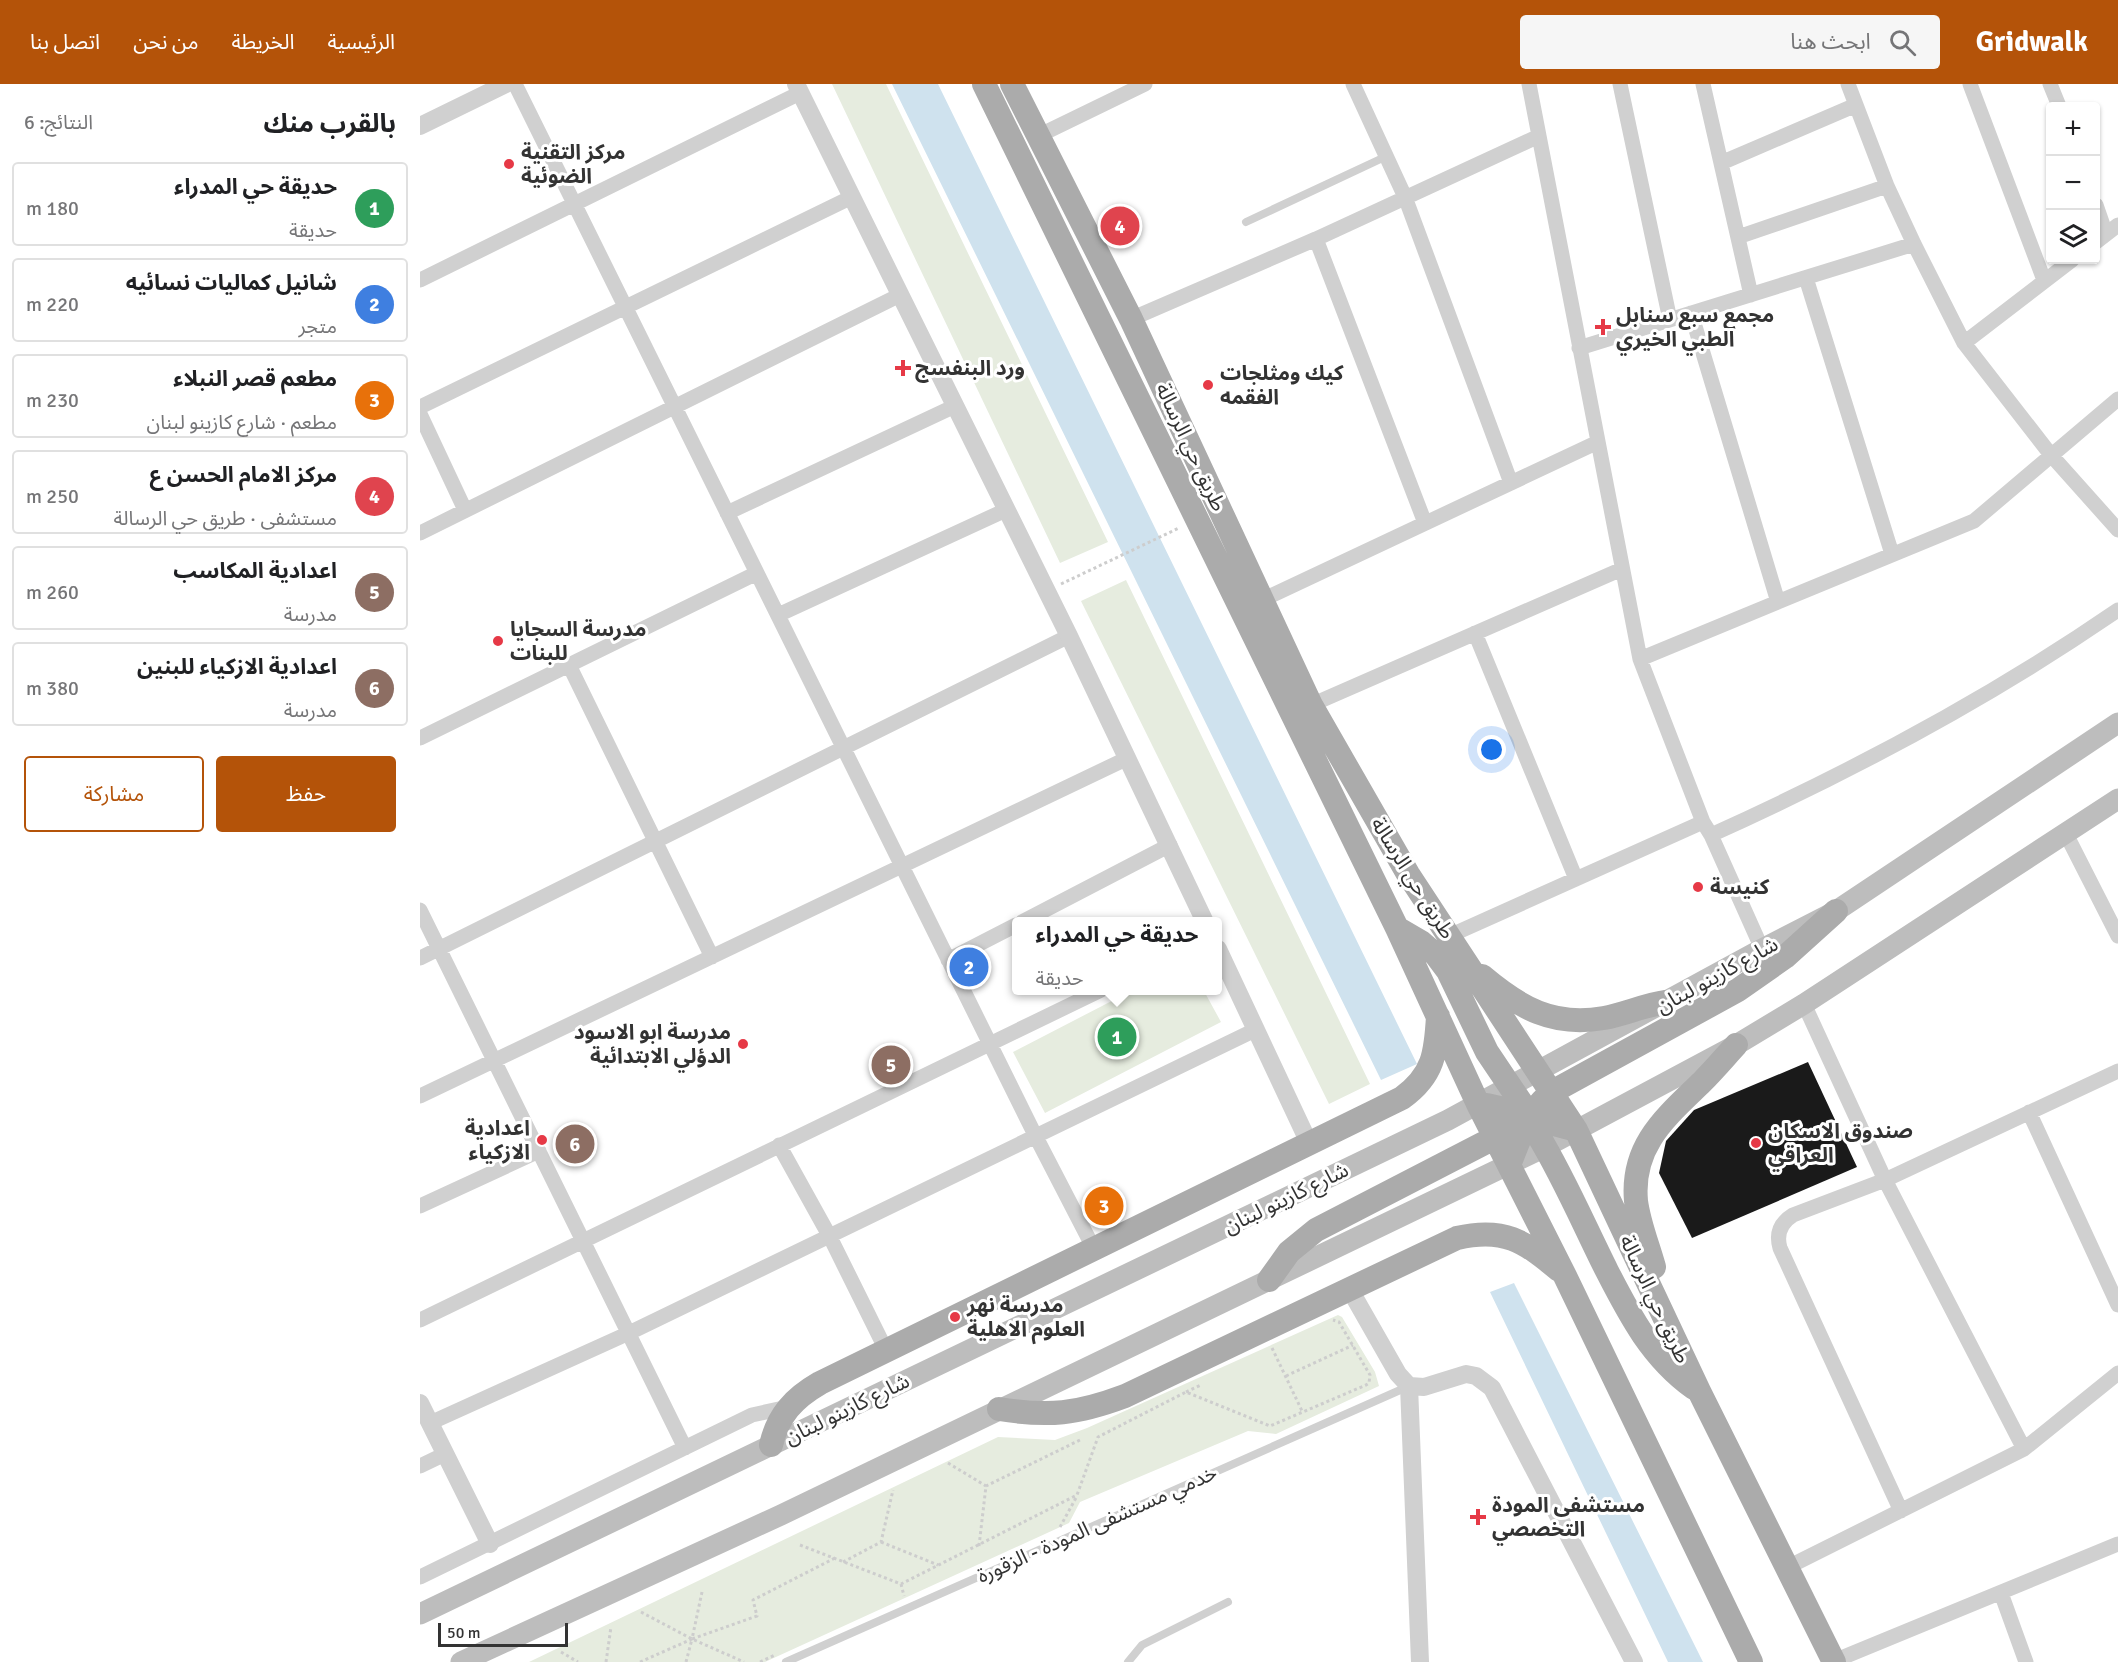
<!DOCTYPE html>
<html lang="ar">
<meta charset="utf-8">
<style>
body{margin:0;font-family:Signika,"Noto Sans Arabic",sans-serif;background:#f6f6f6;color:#202124;direction:rtl}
.controls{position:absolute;right:18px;top:18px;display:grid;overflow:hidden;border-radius:6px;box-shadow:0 2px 4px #0004}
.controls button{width:54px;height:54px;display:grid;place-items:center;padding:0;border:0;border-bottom:2px solid #e0e0e0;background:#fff;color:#202124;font:30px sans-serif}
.scale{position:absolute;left:18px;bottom:15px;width:130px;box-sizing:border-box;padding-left:6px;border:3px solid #333;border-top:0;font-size:16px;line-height:21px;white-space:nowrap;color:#333;-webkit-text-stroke:4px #fff;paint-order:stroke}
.you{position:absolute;left:1072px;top:666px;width:21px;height:21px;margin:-15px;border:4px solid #fff;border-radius:50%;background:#1a73e8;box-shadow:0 0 0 9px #1a73e833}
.badge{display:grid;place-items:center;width:39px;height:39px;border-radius:50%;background:#b45309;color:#fff;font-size:20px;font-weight:700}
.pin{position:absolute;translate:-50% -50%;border:3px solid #fff;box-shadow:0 2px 6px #0006}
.popup{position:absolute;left:592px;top:833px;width:210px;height:78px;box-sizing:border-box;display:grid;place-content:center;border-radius:6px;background:#fff;filter:drop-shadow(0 2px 4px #0005);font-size:20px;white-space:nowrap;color:#757577}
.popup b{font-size:22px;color:#202124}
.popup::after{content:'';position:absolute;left:50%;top:100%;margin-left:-12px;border:12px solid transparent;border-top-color:#fff}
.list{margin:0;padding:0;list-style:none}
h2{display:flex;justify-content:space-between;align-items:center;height:78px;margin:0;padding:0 24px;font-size:26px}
h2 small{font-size:20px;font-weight:400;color:#757577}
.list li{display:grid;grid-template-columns:39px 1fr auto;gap:18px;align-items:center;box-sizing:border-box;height:84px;margin:0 12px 12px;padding:0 12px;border:2px solid #e0e0e0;border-radius:6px}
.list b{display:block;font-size:22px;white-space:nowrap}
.list p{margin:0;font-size:20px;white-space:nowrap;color:#757577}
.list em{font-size:20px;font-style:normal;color:#757577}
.actions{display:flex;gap:12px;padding:18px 24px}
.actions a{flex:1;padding:14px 0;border:2px solid #b45309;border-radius:6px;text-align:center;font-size:21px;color:#b45309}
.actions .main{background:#b45309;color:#fff}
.icon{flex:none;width:33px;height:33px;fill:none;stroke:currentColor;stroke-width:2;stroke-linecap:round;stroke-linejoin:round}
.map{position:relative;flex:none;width:1698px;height:1578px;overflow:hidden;direction:ltr}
header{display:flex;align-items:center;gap:36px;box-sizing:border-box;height:84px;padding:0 30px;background:#b45309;color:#fff}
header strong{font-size:28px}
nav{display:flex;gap:33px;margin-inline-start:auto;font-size:21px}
.search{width:420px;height:54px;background:#f6f6f6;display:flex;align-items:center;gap:15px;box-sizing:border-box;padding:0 21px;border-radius:6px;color:#757577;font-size:22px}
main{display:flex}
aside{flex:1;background:#fff}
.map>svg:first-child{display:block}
.green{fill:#e6ecdf}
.water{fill:#cfe2ee}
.building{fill:#1a1a1a}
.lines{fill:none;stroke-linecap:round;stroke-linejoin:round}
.path{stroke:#cdcdcd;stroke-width:3;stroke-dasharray:3 3;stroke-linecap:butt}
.service{stroke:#d0d0d0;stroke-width:8}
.minor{stroke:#d0d0d0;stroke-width:15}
.tertiary{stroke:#d0d0d0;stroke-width:18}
.secondary{stroke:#bdbdbd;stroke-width:21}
.primary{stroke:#ababab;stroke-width:24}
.poi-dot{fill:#e63946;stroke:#fff;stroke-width:2}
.labels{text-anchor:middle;stroke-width:6;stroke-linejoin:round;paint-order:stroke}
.poi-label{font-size:21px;font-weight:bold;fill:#333;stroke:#fff;text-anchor:start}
.street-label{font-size:21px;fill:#333;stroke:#fff}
</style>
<header>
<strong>Gridwalk</strong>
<div class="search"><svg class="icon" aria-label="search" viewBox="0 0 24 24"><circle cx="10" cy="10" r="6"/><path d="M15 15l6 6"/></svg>ابحث هنا</div>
<nav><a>الرئيسية</a><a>الخريطة</a><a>من نحن</a><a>اتصل بنا</a></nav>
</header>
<main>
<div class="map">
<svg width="1698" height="1578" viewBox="0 0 1698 1578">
<rect width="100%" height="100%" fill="#fff"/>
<!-- green -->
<path class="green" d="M 412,0 L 466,0 L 688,458 L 640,479 Z
M 706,496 L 950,1000 L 909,1020 L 661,517 Z
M 713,906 L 784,907 L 801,938 L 625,1029 L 593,968 Z
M 918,1231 L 922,1233 L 955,1288 L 959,1302 L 856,1350 L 828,1347 L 660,1418 L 649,1439 L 345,1578 L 109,1578 L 578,1353 L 635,1356 L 667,1344 Z"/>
<!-- water -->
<path class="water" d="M 472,0 L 518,0 L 997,980 L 961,996 Z
M 1094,1199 L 1283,1578 L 1248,1578 L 1070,1208 Z"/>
<!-- building -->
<path class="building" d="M 1388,978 L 1437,1083 L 1272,1154 L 1239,1089 L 1246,1057 L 1274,1026 Z"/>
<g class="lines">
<!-- path -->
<path class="path" d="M 641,500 L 759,444
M 852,1264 L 883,1329
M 866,1292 L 933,1261
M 766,1308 L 781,1301
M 528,1379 L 566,1402
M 640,1443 L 657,1412
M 461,1458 L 518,1481
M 380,1461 L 481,1500 L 657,1411 L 678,1353 L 766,1308 L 850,1342 L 946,1301 L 949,1299 L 950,1291 L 919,1238 L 913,1236
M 559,1462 L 566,1402 L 662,1355
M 423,1478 L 461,1458 L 473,1406
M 481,1500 L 484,1512
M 221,1528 L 272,1555 L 324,1578
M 141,1568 L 158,1578
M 186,1578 L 191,1543
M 220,1578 L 272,1555 L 282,1508
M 266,1578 L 272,1555 L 337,1532 L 333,1516 L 415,1474
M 340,1578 L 355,1571"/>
<!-- service -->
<path class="service" d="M 826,138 L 967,72
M 366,1578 L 987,1303
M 708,1578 L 722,1561 L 808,1518"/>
<!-- minor -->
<path class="minor" d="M 95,0 L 615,1051 L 674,1165
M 933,0 L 985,113 L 1091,399
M 1109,0 L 1220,575 L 1283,738 L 1291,751 L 1342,865
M 1200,0 L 1250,236
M 1283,0 L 1331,211
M 1428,0 L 1467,102 L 1494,160 L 1544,259 L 1631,371 L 1698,446
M 1550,0 L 1624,196
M 1630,0 L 1639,22
M 618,52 L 725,0
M 1301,79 L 1436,21
M 1676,121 L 1686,150
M 1318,153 L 1467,102
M 896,155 L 1005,439
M 1676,158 L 1698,141
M 1386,194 L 1472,470
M 0,196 L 380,9
M 1271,229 L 1358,518
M 711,235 L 896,155 L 1119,52
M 1544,259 L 1652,176
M 1159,264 L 1494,160
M 0,323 L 432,113
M 0,330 L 45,426
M 307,429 L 535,322
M 0,449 L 480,211
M 842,516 L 1178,358
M 358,531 L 586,426
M 1055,549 L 1156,795
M 1220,575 L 1554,437 L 1698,315
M 149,581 L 292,873
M 891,621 L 1202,485
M 0,654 L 337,489
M 1646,750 L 1698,852
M 1291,751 C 1433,687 1570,614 1698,526
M 0,826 L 265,1364
M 602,838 L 750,761
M 1029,852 L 1283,738
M 0,874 L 649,552
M 528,876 L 596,841
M 1384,920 L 1465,1096 L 1604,1365
M 0,1012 L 708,674
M 1609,1028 L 1698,1221
M 359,1061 L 410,1153 L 466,1266
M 0,1122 L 119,1067
M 0,1236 L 681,906
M 10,1339 L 209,1249 L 835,946
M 0,1382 L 25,1370
M 1481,1427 L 1360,1164 C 1356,1150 1360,1139 1373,1131 L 1465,1096 L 1698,987
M 1368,1483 L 1604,1365 L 1698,1289
M 0,1493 L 332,1331 L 368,1323
M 1581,1509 L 1606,1578
M 1414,1577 L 1698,1460"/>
<!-- tertiary -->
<path class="tertiary" d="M 376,0 L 649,552 L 785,838
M 0,42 L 86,0
M 798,865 L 889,1059
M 929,1204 L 978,1290 L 989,1302 L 1004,1303 L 1046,1290 L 1056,1292 L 1072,1304 L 1214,1578
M 989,1302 L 1000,1578
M 0,1319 L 70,1460"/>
<!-- secondary -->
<path class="secondary" d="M 0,1530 L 1028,1036 L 1342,865 L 1416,827 L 1698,639
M 41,1578 L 361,1431 L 1125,1063 L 1316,961 L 1384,920 L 1698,715"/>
<!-- primary -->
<path class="primary" d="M 564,0 L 977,844 L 1058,1020 L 1145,1192 L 1331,1578
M 592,0 L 711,235 L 891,621 L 988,790 L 1156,1046 L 1279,1307 L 1414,1578
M 977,844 L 1001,858 L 1016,871 L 1028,887 L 1067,968 L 1102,1020 L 1130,1039 L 1156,1046
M 1062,892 C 1100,924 1133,943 1184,934 C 1205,930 1225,921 1246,918
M 1058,1020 C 1086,1023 1098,1030 1118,1051 C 1144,1094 1164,1141 1187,1187 C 1210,1232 1232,1274 1274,1304
M 1089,1081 C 1100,1054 1108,1027 1132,1008 L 1318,906 L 1365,873 L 1416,827
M 1234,1183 C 1228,1161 1219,1140 1216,1117 C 1211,1061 1246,1033 1282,998 C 1294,986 1305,973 1316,961
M 849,1196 L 869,1168 L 896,1146 L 1074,1054 L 1085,1044
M 579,1325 C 629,1333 657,1330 705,1312 L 1037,1154 C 1084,1143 1104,1157 1139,1186
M 351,1361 C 358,1331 374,1314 400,1299 L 982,1014 C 1014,991 1016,968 1018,932"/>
</g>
<!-- markers -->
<g class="poi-dot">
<circle cx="89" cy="80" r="6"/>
<path d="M1180 234h6v6h6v6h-6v6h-6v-6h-6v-6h6z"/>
<path d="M480 275h6v6h6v6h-6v6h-6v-6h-6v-6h6z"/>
<circle cx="788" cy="301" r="6"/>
<circle cx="78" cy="557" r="6"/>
<circle cx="1278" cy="803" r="6"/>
<circle cx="323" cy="960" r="6"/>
<circle cx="122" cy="1056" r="6"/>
<circle cx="1336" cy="1059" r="6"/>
<circle cx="535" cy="1233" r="6"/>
<path d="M1055 1424h6v6h6v6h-6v6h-6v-6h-6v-6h6z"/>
</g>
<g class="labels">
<!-- poi labels -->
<g class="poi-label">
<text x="101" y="75">مركز التقنية<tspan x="101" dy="24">الضوئية</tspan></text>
<text x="1196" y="238">مجمع سبع سنابل<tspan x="1196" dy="24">الطبي الخيري</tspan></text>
<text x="495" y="291">ورد البنفسج</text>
<text x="800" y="296">كيك ومثلجات<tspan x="800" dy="24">الفقمه</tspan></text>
<text x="90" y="552">مدرسة السجايا<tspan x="90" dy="24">للبنات</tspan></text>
<text x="1290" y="810">كنيسة</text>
<text x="311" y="955" text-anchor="end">مدرسة ابو الاسود<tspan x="311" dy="24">الدؤلي الابتدائية</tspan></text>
<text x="110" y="1051" text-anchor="end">اعدادية<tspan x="110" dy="24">الازكياء</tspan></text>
<text x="1348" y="1054">صندوق الاسكان<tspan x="1348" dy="24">العراقي</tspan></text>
<text x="547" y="1228">مدرسة نهر<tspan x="547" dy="24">العلوم الاهلية</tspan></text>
<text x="1072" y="1428">مستشفى المودة<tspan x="1072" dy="24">التخصصي</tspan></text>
</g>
<!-- street labels -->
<g class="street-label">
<text transform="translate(771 363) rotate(65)" y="7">طريق حي الرسالة</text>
<text transform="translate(993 794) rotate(58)" y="7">طريق حي الرسالة</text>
<text transform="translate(1297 891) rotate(-29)" y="7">شارع كازينو لبنان</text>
<text transform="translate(866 1114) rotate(-26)" y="7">شارع كازينو لبنان</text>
<text transform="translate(1235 1215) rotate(65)" y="7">طريق حي الرسالة</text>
<text transform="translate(427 1325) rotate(-26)" y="7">شارع كازينو لبنان</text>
<text transform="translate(677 1440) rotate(-24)" y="7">خدمي مستشفى المودة - الزقورة</text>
</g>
</g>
</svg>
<div class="controls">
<button>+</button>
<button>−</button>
<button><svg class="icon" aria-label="layers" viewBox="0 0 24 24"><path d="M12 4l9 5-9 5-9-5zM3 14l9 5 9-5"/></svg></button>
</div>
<div class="scale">50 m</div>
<div class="you"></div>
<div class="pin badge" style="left:697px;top:953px;background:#2e9e5b">1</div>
<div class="popup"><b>حديقة حي المدراء</b>حديقة</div>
<div class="pin badge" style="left:549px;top:883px;background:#3f7fe0">2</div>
<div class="pin badge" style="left:684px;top:1122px;background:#e8710a">3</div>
<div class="pin badge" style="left:700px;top:142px;background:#e0444e">4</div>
<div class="pin badge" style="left:471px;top:981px;background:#8d6e63">5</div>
<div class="pin badge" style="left:155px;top:1060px;background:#8d6e63">6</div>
</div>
<aside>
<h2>بالقرب منك<small>النتائج: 6</small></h2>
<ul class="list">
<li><span class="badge" style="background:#2e9e5b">1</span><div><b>حديقة حي المدراء</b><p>حديقة</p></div><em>180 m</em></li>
<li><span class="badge" style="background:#3f7fe0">2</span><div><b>شانيل كماليات نسائيه</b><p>متجر</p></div><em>220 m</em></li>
<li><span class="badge" style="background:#e8710a">3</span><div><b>مطعم قصر النبلاء</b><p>مطعم · شارع كازينو لبنان</p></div><em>230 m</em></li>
<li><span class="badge" style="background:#e0444e">4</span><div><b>مركز الامام الحسن ع</b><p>مستشفى · طريق حي الرسالة</p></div><em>250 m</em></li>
<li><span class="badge" style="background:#8d6e63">5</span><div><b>اعدادية المكاسب</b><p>مدرسة</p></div><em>260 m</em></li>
<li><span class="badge" style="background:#8d6e63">6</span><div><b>اعدادية الازكياء للبنين</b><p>مدرسة</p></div><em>380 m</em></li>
</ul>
<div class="actions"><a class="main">حفظ</a><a>مشاركة</a></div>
</aside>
</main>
